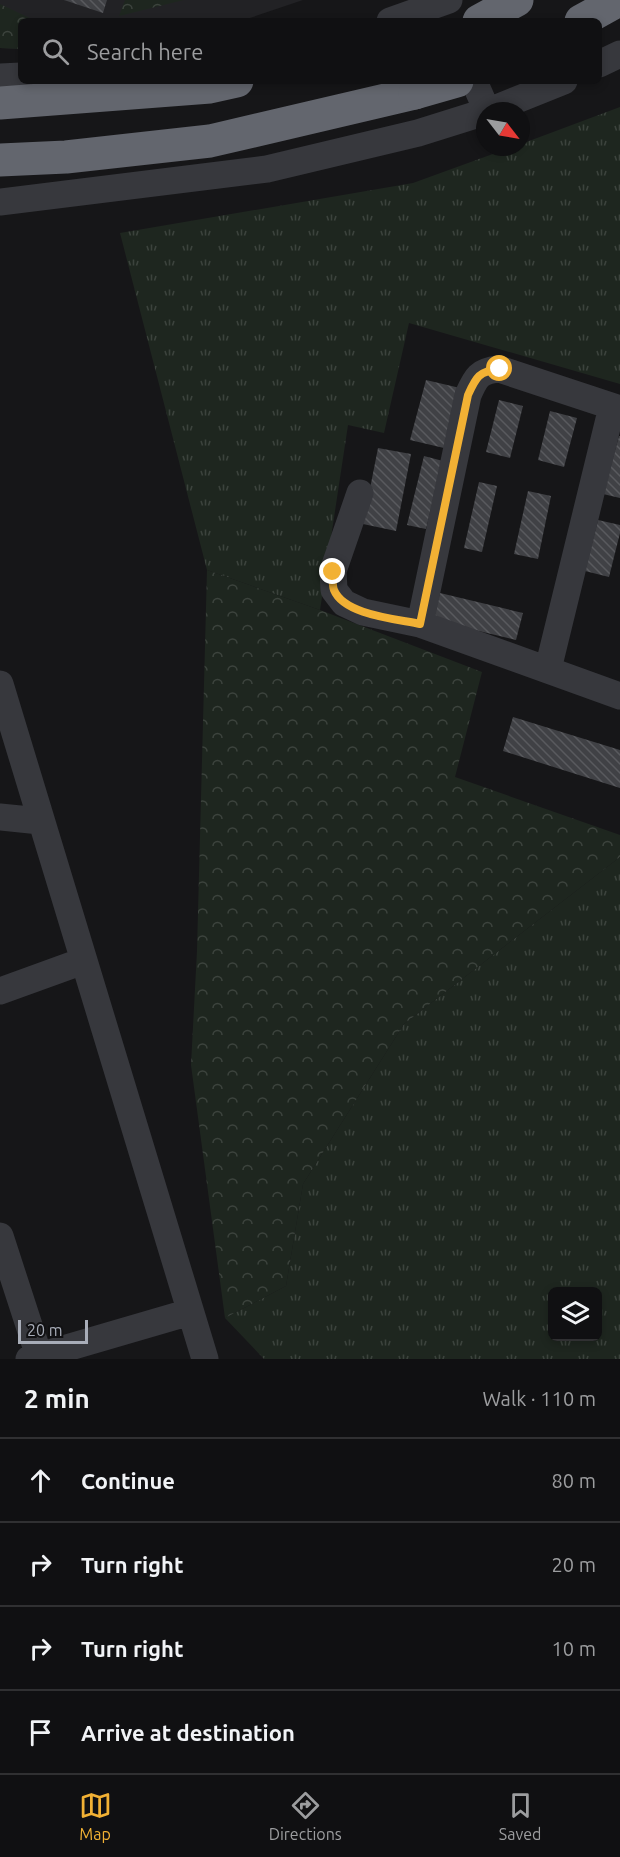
<!DOCTYPE html>
<meta charset="utf-8">
<style>
body{margin:0;font-family:Ubuntu,sans-serif;background:#1e1e20;color:#f1f3f6}
.controls{position:absolute;right:18px;bottom:18px;display:grid;overflow:hidden;border-radius:9px;box-shadow:0 3px 9px #0003}
.controls button{width:54px;height:54px;display:grid;place-items:center;padding:0;border:0;border-bottom:2px solid #303032;background:#101012;color:#f1f3f6;font:30px sans-serif}
.compass{position:absolute;left:476px;top:102px;width:54px;height:54px;border-radius:50%;background:#101012;box-shadow:0 3px 9px #0003;rotate:121deg}
.scale{position:absolute;left:18px;bottom:15px;width:70px;box-sizing:border-box;padding-left:6px;border:3px solid #a8adb8;border-top:0;font-size:16px;line-height:21px;white-space:nowrap;color:#a8adb8;-webkit-text-stroke:4px #111113;paint-order:stroke}
.stop{position:absolute;width:18px;height:18px;margin:-14px;border:4px solid #f2b134;border-radius:50%;background:#fff}
.stop.end{background:#f2b134;border-color:#fff;box-shadow:0 2px 6px #0008}
.list{margin:0;padding:0;list-style:none}
h2{display:flex;justify-content:space-between;align-items:center;height:78px;margin:0;padding:0 24px;font-size:26px}
h2 small{font-size:20px;font-weight:400;color:#9c9d9f}
.list li{display:grid;grid-template-columns:39px 1fr auto;gap:18px;align-items:center;box-sizing:border-box;height:84px;padding:0 24px;border-top:2px solid #303032}
.list b{display:block;font-size:22px;white-space:nowrap}
.list em{font-size:20px;font-style:normal;color:#9c9d9f}
.icon{flex:none;width:33px;height:33px;fill:none;stroke:currentColor;stroke-width:2;stroke-linecap:round;stroke-linejoin:round}
.map{position:relative;flex:none;width:620px;height:1359px;overflow:hidden}
.search{position:absolute;background:#101012;box-shadow:0 3px 9px #0003;left:18px;right:18px;top:18px;height:66px;display:flex;align-items:center;gap:15px;box-sizing:border-box;padding:0 21px;border-radius:9px;color:#9c9d9f;font-size:22px}
.sheet{height:414px;background:#101012}
nav{display:flex;justify-content:space-around;align-items:center;box-sizing:border-box;height:84px;border-top:2px solid #303032;background:#101012;font-size:16px;color:#9c9d9f}
nav a{display:grid;justify-items:center;gap:3px}
nav .on{color:#f2b134}
.map>svg:first-child{display:block}
.built{fill:#222225}
.grass{fill:url(#grass-tufts);fill-rule:evenodd}
.forest{fill:url(#forest-crowns)}
.building{fill:url(#building-back-hatch)}
.lines{fill:none;stroke-linecap:round;stroke-linejoin:round}
.minor{stroke:#37383d;stroke-width:27}
.highway{stroke:#63666e;stroke-width:33}
.highway-bridge{stroke:#63666e;stroke-width:33}
.route{stroke:#f2b134;stroke-width:8}
</style>
<div class="map">
<svg width="620" height="1359" viewBox="0 0 620 1359">
<defs>
<pattern id="grass-tufts" width="24" height="20" patternUnits="userSpaceOnUse" patternTransform="scale(1.5)"><rect width="24" height="20" fill="#1e261f"/><path d="M3 7l-1-3M5 7V3M7 7l1-3M15 17l-1-3M17 17v-4M19 17l1-3" fill="none" stroke="#3c433d"/></pattern>
<pattern id="forest-crowns" width="20" height="18" patternUnits="userSpaceOnUse" patternTransform="scale(1.5)"><rect width="20" height="18" fill="#1e261f"/><path d="M2 6a3 3 0 1 1 6 0M12 15a3 3 0 1 1 6 0" fill="none" stroke="#3c433d"/></pattern>
<pattern id="building-back-hatch" width="6" height="6" patternUnits="userSpaceOnUse" patternTransform="scale(1.5)"><rect width="6" height="6" fill="#404145"/><path d="M-1 5l2 2M0 0l6 6M5-1l2 2" fill="none" stroke="#595a5e"/></pattern>
</defs>
<rect width="100%" height="100%" fill="#161618"/>
<!-- built -->
<path class="built" d="M 0,0 L 303,0 L 241,21 L 21,21 L 21,49 L 0,48 Z"/>
<!-- grass -->
<path class="grass" d="M 620,107 L 620,384 L 409,323 L 384,433 L 348,425 L 320,610 L 207,570 L 120,233 L 413,183 L 512,147 L 521,147 L 521,144 Z
M 620,857 L 620,1359 L 264,1359 L 225,1318 L 286,1286 L 303,1184 L 404,1024 ZM 552,1292 L 598,1292 L 598,1336 L 552,1336 Z"/>
<!-- forest -->
<path class="forest" d="M 125,0 L 184,0 L 119,16 Z
M 0,4 L 36,21 L 21,21 L 21,49 L 0,48 Z
M 207,570 L 320,610 L 482,672 L 455,777 L 620,835 L 620,857 L 404,1024 L 303,1184 L 286,1286 L 225,1318 L 191,1065 L 197,951 Z"/>
<!-- building -->
<path class="building" d="M 64,0 L 107,0 L 103,13 Z
M 426,380 L 460,388 L 444,448 L 410,440 Z
M 499,400 L 523,406 L 510,458 L 486,452 Z
M 550,411 L 577,418 L 564,467 L 538,460 Z
M 619,436 L 620,436 L 620,498 L 603,494 Z
M 378,448 L 411,454 L 396,531 L 363,524 Z
M 424,456 L 443,461 L 426,529 L 407,525 Z
M 479,482 L 497,486 L 482,552 L 464,548 Z
M 528,491 L 551,496 L 538,559 L 514,554 Z
M 598,520 L 620,525 L 620,533 L 609,577 L 585,571 Z
M 440,593 L 523,613 L 516,640 L 433,620 Z
M 513,717 L 620,750 L 620,788 L 503,751 Z"/>
<g class="lines">
<!-- minor -->
<path class="minor" d="M 390,21 L 449,0
M 599,64 L 620,54
M 0,77 L 21,76
M 474,81 L 487,111
M 489,111 L 564,81
M 0,202 L 267,169 L 418,133 L 485,112
M 620,409 L 499,369 C 479,371 476,377 468,395 L 420,624 L 620,696
M 360,493 L 333,571 L 334,590 L 344,603 L 363,612 L 420,624
M 548,669 L 612,407
M 0,684 L 205,1359
M 0,817 L 40,821
M 0,991 L 83,961
M 0,1236 L 39,1356
M 29,1359 L 190,1312"/>
<!-- highway -->
<path class="highway" d="M 479,21 L 517,0
M 581,21 L 619,0
M 0,103 L 210,87 L 237,81
M 0,160 L 66,157 L 210,141 L 415,93"/>
<!-- highway-bridge -->
<path class="highway-bridge" d="M 415,93 L 457,81"/>
</g>
<g class="lines">
<!-- route -->
<path class="route" d="M 333,572 C 333,577 332,585 334,590 C 344,615 397,619 420,624 L 468,395 C 476,377 479,371 500,369"/>
</g>
</svg>
<div class="controls">
<button><svg class="icon" aria-label="layers" viewBox="0 0 24 24"><path d="M12 4l9 5-9 5-9-5zM3 14l9 5 9-5"/></svg></button>
</div>
<svg class="compass" viewBox="-18 -18 36 36"><path d="M0-13l5 13h-10z" fill="#e53935"/><path d="M0 13l5-13h-10z" fill="#9c9d9f"/></svg>
<div class="scale">20 m</div>
<div class="stop" style="left:500px;top:369px"></div>
<div class="stop end" style="left:333px;top:572px"></div>
<div class="search"><svg class="icon" aria-label="search" viewBox="0 0 24 24"><circle cx="10" cy="10" r="6"/><path d="M15 15l6 6"/></svg>Search here</div>
</div>
<section class="sheet">
<h2>2 min<small>Walk · 110 m</small></h2>
<ul class="list">
<li><svg class="icon" aria-label="ahead" viewBox="0 0 24 24"><path d="M12 20V5M6 11l6-6 6 6"/></svg><div><b>Continue</b></div><em>80 m</em></li>
<li><svg class="icon" aria-label="right" viewBox="0 0 24 24"><path d="M7 20v-9h11M14 6l5 5-5 5"/></svg><div><b>Turn right</b></div><em>20 m</em></li>
<li><svg class="icon" aria-label="right" viewBox="0 0 24 24"><path d="M7 20v-9h11M14 6l5 5-5 5"/></svg><div><b>Turn right</b></div><em>10 m</em></li>
<li><svg class="icon" aria-label="arrive" viewBox="0 0 24 24"><path d="M6 21V4h12l-3 4 3 4H6"/></svg><div><b>Arrive at destination</b></div></li>
</ul>
</section>
<nav>
<a class="on"><svg class="icon" aria-label="map" viewBox="0 0 24 24"><path d="M3 6l6-2 6 2 6-2v14l-6 2-6-2-6 2zM9 4v14M15 6v14"/></svg>Map</a>
<a><svg class="icon" aria-label="directions" viewBox="0 0 24 24"><path d="M12 3l9 9-9 9-9-9zM9 14v-3h6M13 9l2 2-2 2"/></svg>Directions</a>
<a><svg class="icon" aria-label="saved" viewBox="0 0 24 24"><path d="M7 4h10v16l-5-4-5 4z"/></svg>Saved</a>
</nav>
